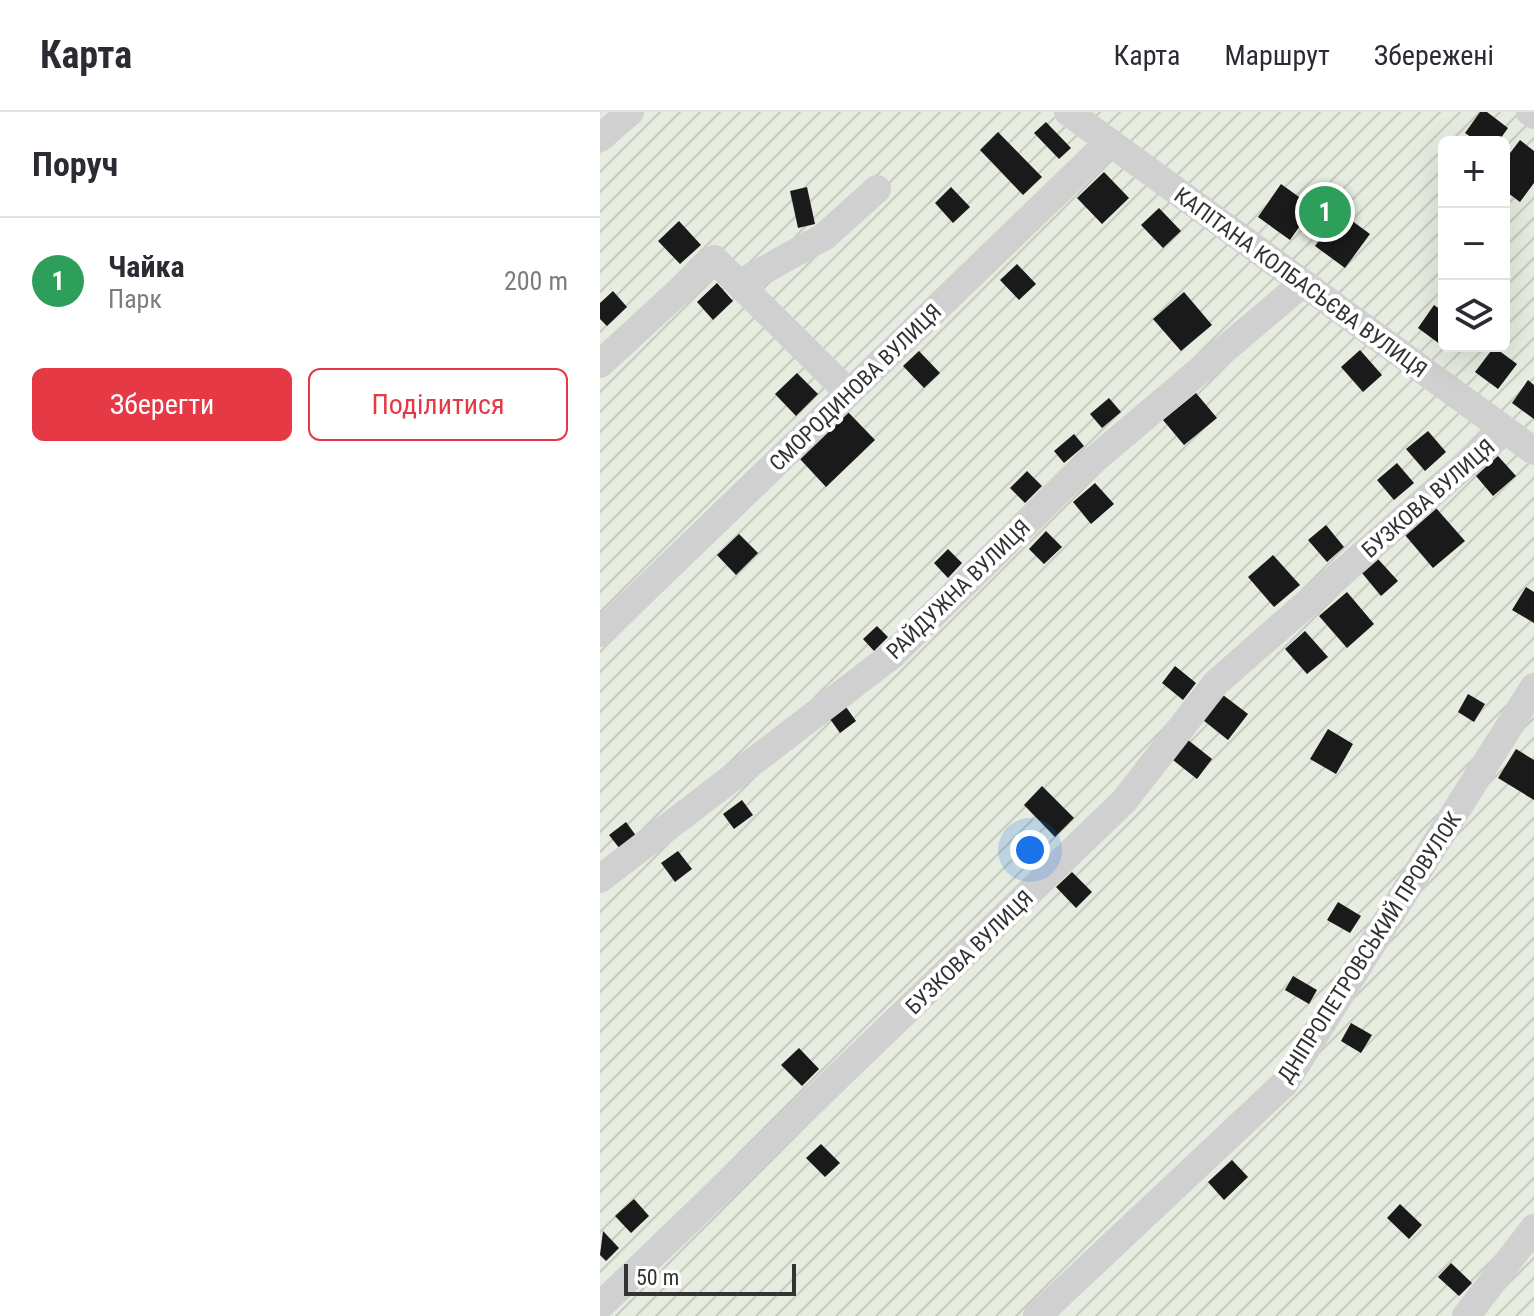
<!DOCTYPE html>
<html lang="uk">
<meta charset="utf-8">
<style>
body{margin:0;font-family:"Roboto Condensed",sans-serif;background:#f7f7f7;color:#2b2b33}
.controls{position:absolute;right:24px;top:24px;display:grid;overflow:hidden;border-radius:12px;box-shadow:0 8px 32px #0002}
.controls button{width:72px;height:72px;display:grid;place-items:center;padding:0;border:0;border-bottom:2px solid #e1e1e2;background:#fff;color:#2b2b33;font:40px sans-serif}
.scale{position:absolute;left:24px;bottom:20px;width:172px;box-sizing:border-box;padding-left:8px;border:4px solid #333;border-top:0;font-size:22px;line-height:28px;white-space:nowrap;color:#333;-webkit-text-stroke:6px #fff;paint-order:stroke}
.you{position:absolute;left:430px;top:738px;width:28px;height:28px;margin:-20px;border:6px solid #fff;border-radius:50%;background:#1a73e8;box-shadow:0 0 0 12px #1a73e833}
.badge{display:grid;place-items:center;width:52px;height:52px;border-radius:50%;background:#e63946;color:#fff;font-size:26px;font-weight:700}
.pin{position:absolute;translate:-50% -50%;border:4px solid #fff;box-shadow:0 2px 8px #0006}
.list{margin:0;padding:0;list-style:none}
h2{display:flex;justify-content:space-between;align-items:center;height:104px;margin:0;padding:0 32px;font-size:34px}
h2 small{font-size:26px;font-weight:400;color:#7c7c81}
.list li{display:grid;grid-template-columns:52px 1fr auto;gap:24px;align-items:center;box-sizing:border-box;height:128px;padding:0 32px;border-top:2px solid #e1e1e2}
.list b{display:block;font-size:30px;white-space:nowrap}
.list p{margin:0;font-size:26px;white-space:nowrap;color:#7c7c81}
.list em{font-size:26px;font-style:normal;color:#7c7c81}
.actions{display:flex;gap:16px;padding:24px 32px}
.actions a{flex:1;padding:18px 0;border:2px solid #e63946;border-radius:12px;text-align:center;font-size:28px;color:#e63946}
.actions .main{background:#e63946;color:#fff}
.icon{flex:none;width:44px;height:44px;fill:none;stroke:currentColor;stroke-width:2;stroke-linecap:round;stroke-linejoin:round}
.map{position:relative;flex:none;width:934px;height:1204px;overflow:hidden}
header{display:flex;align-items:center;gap:48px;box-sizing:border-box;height:112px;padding:0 40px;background:#fff;border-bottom:2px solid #e1e1e2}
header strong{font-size:38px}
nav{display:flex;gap:44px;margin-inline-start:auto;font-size:28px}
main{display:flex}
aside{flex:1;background:#fff}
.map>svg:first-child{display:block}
.garden{fill:url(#garden-furrows);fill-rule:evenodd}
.building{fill:#1a1a1a}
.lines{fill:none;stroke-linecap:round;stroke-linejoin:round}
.minor{stroke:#d0d0d0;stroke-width:28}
.labels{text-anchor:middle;stroke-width:8;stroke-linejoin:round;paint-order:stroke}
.street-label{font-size:22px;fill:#333;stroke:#fff}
</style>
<header>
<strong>Карта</strong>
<nav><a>Карта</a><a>Маршрут</a><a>Збережені</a></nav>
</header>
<main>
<aside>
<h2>Поруч<small></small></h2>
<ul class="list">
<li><span class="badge" style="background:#2e9e5b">1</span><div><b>Чайка</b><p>Парк</p></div><em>200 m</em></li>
</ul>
<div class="actions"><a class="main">Зберегти</a><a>Поділитися</a></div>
</aside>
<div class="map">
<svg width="934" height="1204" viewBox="0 0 934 1204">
<defs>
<pattern id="garden-furrows" width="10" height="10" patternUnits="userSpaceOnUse" patternTransform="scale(2)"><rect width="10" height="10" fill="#e6ecdf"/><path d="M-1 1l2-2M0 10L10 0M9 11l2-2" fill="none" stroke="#c6cbc0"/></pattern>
</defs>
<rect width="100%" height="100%" fill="#fff"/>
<!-- garden -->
<path class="garden" d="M 0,0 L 934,0 L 934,1204 L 0,1204 ZM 844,30 L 904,30 L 904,234 L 844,234 Z"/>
<!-- building -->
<path class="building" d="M 880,0 L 887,0 L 908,16 L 898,30 L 878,30 L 865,21 Z
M 446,10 L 471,36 L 459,47 L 434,21 Z
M 398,20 L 442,65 L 423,83 L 380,38 Z
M 920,28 L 934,39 L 934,71 L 920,90 L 904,78 L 904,49 Z
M 504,60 L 529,86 L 502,112 L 477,86 Z
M 681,72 L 713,95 L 690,128 L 658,105 Z
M 207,75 L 215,112 L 198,116 L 190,79 Z
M 351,75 L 370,95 L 353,111 L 335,91 Z
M 559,96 L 581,119 L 563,136 L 541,113 Z
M 740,100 L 770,122 L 745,156 L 715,134 Z
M 79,109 L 101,133 L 80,152 L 58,129 Z
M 417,152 L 436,172 L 419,188 L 400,168 Z
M 117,171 L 133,189 L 113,208 L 97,190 Z
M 13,179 L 27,195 L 7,214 L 0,207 L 0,191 Z
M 584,180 L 612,213 L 581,239 L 553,207 Z
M 834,193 L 844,200 L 844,234 L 851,234 L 848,238 L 818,216 Z
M 894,235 L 917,252 L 898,277 L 875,260 Z
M 760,238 L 782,263 L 763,280 L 741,255 Z
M 319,239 L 340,261 L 324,276 L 303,254 Z
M 197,261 L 218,282 L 196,304 L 175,282 Z
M 928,268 L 934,273 L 934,307 L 912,291 Z
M 596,281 L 617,306 L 584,333 L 563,308 Z
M 509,286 L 521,300 L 502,316 L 490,302 Z
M 248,300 L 275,328 L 226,375 L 200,347 Z
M 828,319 L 846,340 L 825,359 L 806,337 Z
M 474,322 L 484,334 L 464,351 L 454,339 Z
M 898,344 L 916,364 L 893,384 L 876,364 Z
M 797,351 L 814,371 L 794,388 L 777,368 Z
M 427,359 L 442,374 L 425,391 L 410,376 Z
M 495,371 L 514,392 L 491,412 L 473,390 Z
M 836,396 L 865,429 L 833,456 L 805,423 Z
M 726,413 L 744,435 L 727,450 L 708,428 Z
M 446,419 L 462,435 L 444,452 L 429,437 Z
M 139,422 L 158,441 L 136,463 L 117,443 Z
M 348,437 L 362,451 L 348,466 L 334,451 Z
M 673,443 L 700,473 L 674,495 L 648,465 Z
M 778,447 L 798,469 L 781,484 L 762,461 Z
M 926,475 L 934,480 L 934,511 L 912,498 Z
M 747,480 L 774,512 L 747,536 L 719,504 Z
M 277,514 L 288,525 L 274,539 L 263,527 Z
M 705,519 L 728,545 L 707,562 L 685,537 Z
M 575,554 L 596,571 L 583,588 L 562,571 Z
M 868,582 L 885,592 L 874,610 L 858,600 Z
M 623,583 L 648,602 L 628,628 L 603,608 Z
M 246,595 L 256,609 L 240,621 L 230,607 Z
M 728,617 L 753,632 L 736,662 L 710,647 Z
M 588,628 L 612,647 L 597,667 L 573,648 Z
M 916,637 L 934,648 L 934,688 L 898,666 Z
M 442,674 L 474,706 L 455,725 L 424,693 Z
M 142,688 L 153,703 L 134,717 L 123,702 Z
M 26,710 L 37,725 L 20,737 L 9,723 Z
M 78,739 L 92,757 L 75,770 L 61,751 Z
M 472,760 L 492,780 L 476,796 L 456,775 Z
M 738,790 L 761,804 L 750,821 L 727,808 Z
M 693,864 L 717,878 L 709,892 L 685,878 Z
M 751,911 L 772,923 L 761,941 L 741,929 Z
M 199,936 L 219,957 L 202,974 L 181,953 Z
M 221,1032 L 240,1051 L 225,1065 L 206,1046 Z
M 632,1048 L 648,1065 L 624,1088 L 608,1070 Z
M 34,1087 L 49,1104 L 31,1121 L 15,1104 Z
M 800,1092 L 822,1113 L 809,1127 L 787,1106 Z
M 3,1119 L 19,1136 L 6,1149 L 0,1143 Z
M 851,1151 L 872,1171 L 859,1184 L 838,1165 Z"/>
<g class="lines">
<!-- minor -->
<path class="minor" d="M 468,0 L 934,339
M 930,0 L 934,3
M 0,26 L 30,0
M 139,172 L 225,124 L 277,77
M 0,252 L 114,147 L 249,281
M 0,521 L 509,30
M 0,767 L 291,544 L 469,369 L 703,171
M 0,1194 L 524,689 L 616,571 L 905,318
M 437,1204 L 684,972 L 934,575
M 866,1204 L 934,1116"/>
</g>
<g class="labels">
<!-- street labels -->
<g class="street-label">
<text transform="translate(701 170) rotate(36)" y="8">КАПІТАНА КОЛБАСЬЄВА ВУЛИЦЯ</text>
<text transform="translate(255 275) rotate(-44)" y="8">СМОРОДИНОВА ВУЛИЦЯ</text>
<text transform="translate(828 386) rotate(-41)" y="8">БУЗКОВА ВУЛИЦЯ</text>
<text transform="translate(358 477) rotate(-44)" y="8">РАЙДУЖНА ВУЛИЦЯ</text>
<text transform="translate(769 835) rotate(-57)" y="8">ДНІПРОПЕТРОВСЬКИЙ ПРОВУЛОК</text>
<text transform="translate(369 840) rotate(-44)" y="8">БУЗКОВА ВУЛИЦЯ</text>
</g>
</g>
</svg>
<div class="controls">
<button>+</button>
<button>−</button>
<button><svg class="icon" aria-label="layers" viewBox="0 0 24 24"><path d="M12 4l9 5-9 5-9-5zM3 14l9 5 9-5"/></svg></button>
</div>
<div class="scale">50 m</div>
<div class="you"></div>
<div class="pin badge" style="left:725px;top:100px;background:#2e9e5b">1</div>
</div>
</main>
